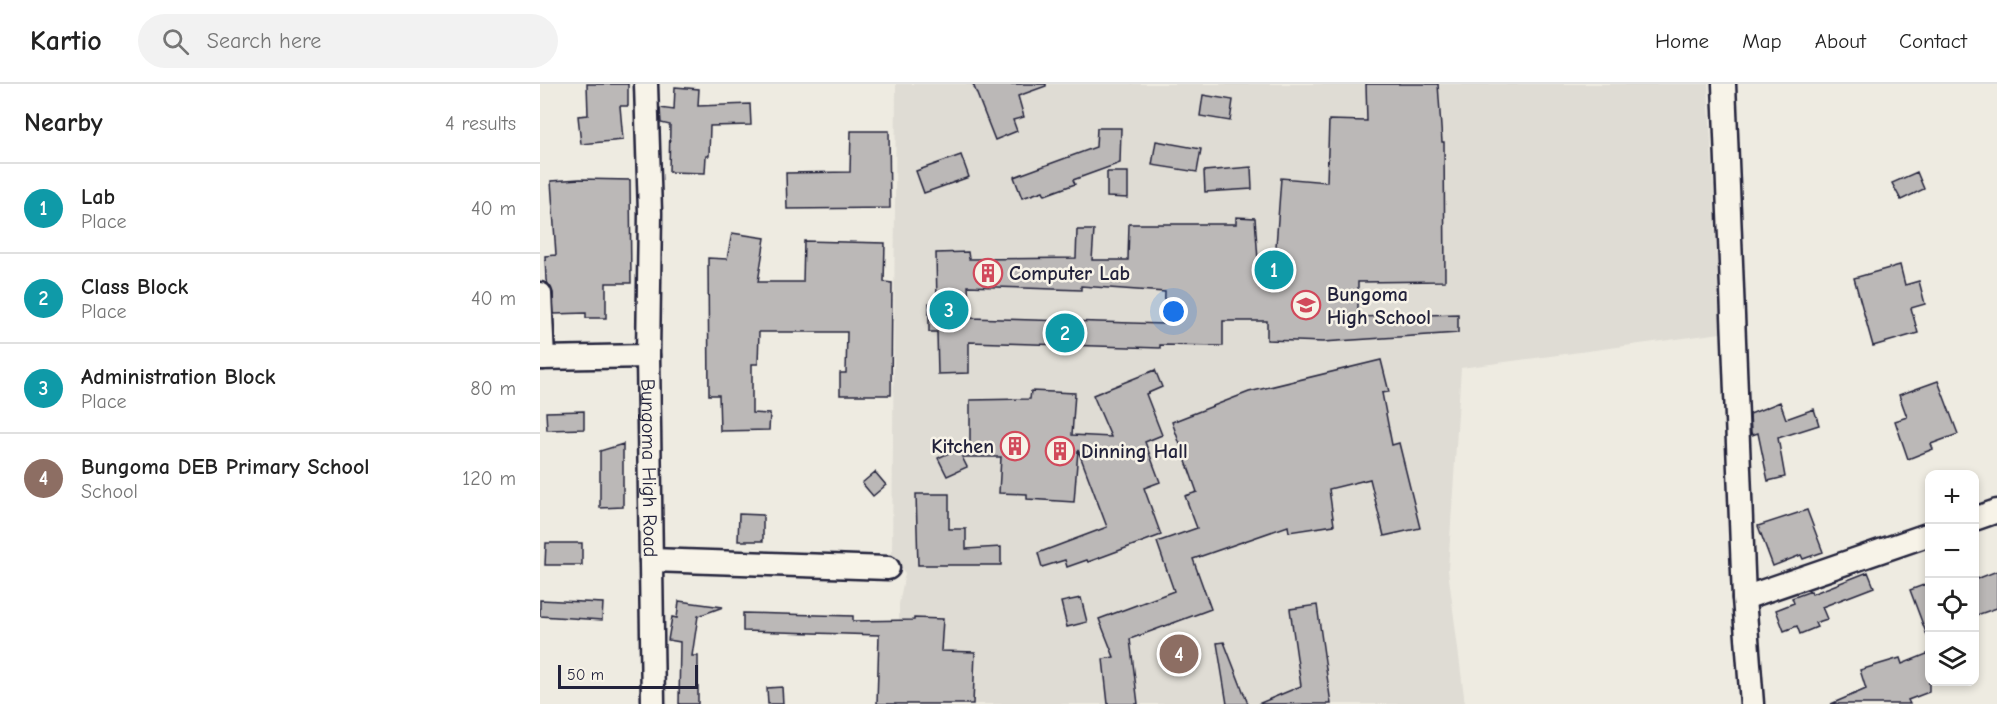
<!DOCTYPE html>
<meta charset="utf-8">
<style>
body{margin:0;font-family:"Comic Neue",sans-serif;background:#f2f2f2;color:#222}
.controls{position:absolute;right:18px;bottom:18px;display:grid;overflow:hidden;border-radius:12px;box-shadow:0 3px 9px #0003}
.controls button{width:54px;height:54px;display:grid;place-items:center;padding:0;border:0;border-bottom:2px solid #e0e0e0;background:#fff;color:#222;font:30px sans-serif}
.scale{position:absolute;left:18px;bottom:15px;width:140px;box-sizing:border-box;padding-left:6px;border:3px solid #22223b;border-top:0;font-size:16px;line-height:21px;white-space:nowrap;color:#22223b;-webkit-text-stroke:4px #f7f3e8;paint-order:stroke}
.you{position:absolute;left:634px;top:228px;width:21px;height:21px;margin:-15px;border:4px solid #fff;border-radius:50%;background:#1a73e8;box-shadow:0 0 0 9px #1a73e833}
.badge{display:grid;place-items:center;width:39px;height:39px;border-radius:50%;background:#2563eb;color:#fff;font-size:20px;font-weight:700}
.pin{position:absolute;translate:-50% -50%;border:3px solid #fff;box-shadow:0 2px 6px #0006}
.list{margin:0;padding:0;list-style:none}
h2{display:flex;justify-content:space-between;align-items:center;height:78px;margin:0;padding:0 24px;font-size:26px}
h2 small{font-size:20px;font-weight:400;color:#767676}
.list li{display:grid;grid-template-columns:39px 1fr auto;gap:18px;align-items:center;box-sizing:border-box;height:90px;padding:0 24px;border-top:2px solid #e0e0e0}
.list b{display:block;font-size:22px;white-space:nowrap}
.list p{margin:0;font-size:20px;white-space:nowrap;color:#767676}
.list em{font-size:20px;font-style:normal;color:#767676}
.icon{flex:none;width:33px;height:33px;fill:none;stroke:currentColor;stroke-width:2;stroke-linecap:round;stroke-linejoin:round}
.map{position:relative;flex:none;width:1457px;height:620px;overflow:hidden}
header{display:flex;align-items:center;gap:36px;box-sizing:border-box;height:84px;padding:0 30px;background:#fff;border-bottom:2px solid #e0e0e0}
header strong{font-size:28px}
nav{display:flex;gap:33px;margin-inline-start:auto;font-size:21px}
.search{width:420px;height:54px;background:#f2f2f2;display:flex;align-items:center;gap:15px;box-sizing:border-box;padding:0 21px;border-radius:33px;color:#767676;font-size:22px}
main{display:flex}
aside{flex:1;background:#fff}
.map>svg:first-child{display:block}
.built{fill:#dfdcd4}
.building{fill:#bbb8b7;stroke:#22223b;stroke-width:1.5;fill-rule:evenodd}
.lines{fill:none;stroke-linecap:round;stroke-linejoin:round}
.minor-casing{stroke:#22223b;stroke-width:27}
.minor{stroke:#f7f3e8;stroke-width:22}
.labels{text-anchor:middle;stroke-width:5;stroke-linejoin:round;paint-order:stroke}
.poi-label{font-size:20px;font-weight:bold;fill:#22223b;stroke:#f7f3e8;text-anchor:start}
.street-label{font-size:20px;fill:#22223b;stroke:#f7f3e8}
</style>
<header>
<strong>Kartio</strong>
<div class="search"><svg class="icon" aria-label="search" viewBox="0 0 24 24"><circle cx="10" cy="10" r="6"/><path d="M15 15l6 6"/></svg>Search here</div>
<nav><a>Home</a><a>Map</a><a>About</a><a>Contact</a></nav>
</header>
<main>
<aside>
<h2>Nearby<small>4 results</small></h2>
<ul class="list">
<li><span class="badge" style="background:#0f9aa8">1</span><div><b>Lab</b><p>Place</p></div><em>40 m</em></li>
<li><span class="badge" style="background:#0f9aa8">2</span><div><b>Class Block</b><p>Place</p></div><em>40 m</em></li>
<li><span class="badge" style="background:#0f9aa8">3</span><div><b>Administration Block</b><p>Place</p></div><em>80 m</em></li>
<li><span class="badge" style="background:#8d6e63">4</span><div><b>Bungoma DEB Primary School</b><p>School</p></div><em>120 m</em></li>
</ul>
</aside>
<div class="map">
<svg width="1457" height="620" viewBox="0 0 1457 620">
<rect width="100%" height="100%" fill="#eeebe1"/>
<filter id="ink" filterUnits="userSpaceOnUse"><feTurbulence type="fractalNoise" baseFrequency=".0167" numOctaves="2"/><feDisplacementMap in="SourceGraphic" scale="12" xChannelSelector="R" yChannelSelector="G"/><feConvolveMatrix kernelMatrix="1 2 1 2 8 2 1 2 1" color-interpolation-filters="sRGB"/></filter>
<g filter="url(#ink)">
<!-- built -->
<path class="built" d="M 356,0 L 1168,0 L 1181,249 L 921,284 L 908,486 L 925,620 L 359,620 L 359,520 L 365,489 L 352,473 Z"/>
<!-- building -->
<path class="building" d="M 47,0 L 88,0 L 88,22 L 80,22 L 83,56 L 41,60 L 38,32 L 48,31 Z
M 433,0 L 506,0 L 506,2 L 478,12 L 484,33 L 473,36 L 477,47 L 455,56 Z
M 826,0 L 898,0 L 902,58 L 904,58 L 905,197 L 818,198 L 818,233 L 918,230 L 918,249 L 783,258 L 756,257 L 727,256 L 727,237 L 683,237 L 683,262 L 620,261 L 620,264 L 429,258 L 429,289 L 398,290 L 397,248 L 389,248 L 389,219 L 397,219 L 396,169 L 428,168 L 429,175 L 536,174 L 537,146 L 554,146 L 552,176 L 588,176 L 589,140 L 696,140 L 696,133 L 715,134 L 720,204 L 733,204 L 741,94 L 787,98 L 789,36 L 827,37 ZM 428,202 L 541,206 L 541,202 L 625,208 L 624,240 L 430,234 Z
M 135,3 L 159,5 L 158,22 L 210,20 L 211,41 L 170,42 L 169,72 L 166,72 L 165,89 L 129,88 L 130,41 L 121,39 L 120,24 L 134,26 Z
M 663,11 L 693,16 L 690,37 L 660,32 Z
M 557,44 L 581,44 L 580,79 L 533,96 L 535,100 L 505,111 L 503,107 L 482,114 L 474,93 L 556,63 Z
M 311,47 L 349,47 L 350,124 L 247,125 L 246,89 L 310,88 Z
M 616,57 L 661,65 L 657,88 L 612,81 Z
M 421,71 L 429,93 L 384,109 L 376,87 Z
M 711,83 L 712,105 L 665,108 L 664,87 Z
M 567,88 L 588,88 L 588,114 L 567,113 Z
M 1377,88 L 1384,105 L 1361,116 L 1352,99 Z
M 40,95 L 90,96 L 91,199 L 66,199 L 66,234 L 46,234 L 46,229 L 14,230 L 13,209 L 6,196 L 5,172 L 16,171 L 11,97 Z
M 192,149 L 225,154 L 218,198 L 263,198 L 264,157 L 345,159 L 344,198 L 352,199 L 351,311 L 300,311 L 300,289 L 306,289 L 307,248 L 219,248 L 218,280 L 212,280 L 212,329 L 230,330 L 229,346 L 180,347 L 179,311 L 169,311 L 168,174 L 187,175 Z
M 1360,181 L 1365,201 L 1379,197 L 1385,220 L 1371,224 L 1378,249 L 1333,262 L 1314,194 Z
M 841,276 L 849,308 L 842,309 L 852,361 L 859,359 L 880,444 L 844,452 L 830,395 L 789,405 L 794,441 L 749,448 L 748,442 L 653,475 L 671,525 L 590,555 L 598,620 L 568,620 L 563,575 L 574,573 L 559,535 L 634,507 L 617,458 L 657,444 L 645,412 L 657,408 L 632,338 L 709,308 Z
M 615,286 L 622,303 L 606,310 L 622,351 L 605,358 L 620,398 L 604,404 L 621,451 L 548,478 L 547,476 L 527,483 L 525,476 L 502,483 L 498,469 L 567,443 L 538,366 L 534,418 L 487,415 L 487,410 L 459,409 L 461,373 L 422,373 L 427,383 L 407,392 L 398,374 L 430,359 L 430,316 L 490,315 L 491,307 L 535,309 L 532,351 L 571,353 L 553,311 Z
M 1398,297 L 1418,350 L 1391,360 L 1393,365 L 1368,375 L 1355,337 L 1367,333 L 1359,311 Z
M 1240,318 L 1246,335 L 1274,325 L 1279,341 L 1238,354 L 1245,393 L 1228,397 L 1218,349 L 1212,351 L 1211,348 L 1210,330 Z
M 44,327 L 44,345 L 7,346 L 6,328 Z
M 83,360 L 83,423 L 60,424 L 60,367 Z
M 335,388 L 346,401 L 333,412 L 322,399 Z
M 376,410 L 409,410 L 409,445 L 426,445 L 426,465 L 461,463 L 461,481 L 378,481 Z
M 1267,426 L 1283,468 L 1263,475 L 1261,471 L 1233,482 L 1218,442 Z
M 199,430 L 223,431 L 223,457 L 198,457 Z
M 6,459 L 42,459 L 42,481 L 5,481 Z
M 1457,487 L 1457,524 L 1434,532 L 1434,496 Z
M 1328,488 L 1334,503 L 1282,523 L 1287,535 L 1275,539 L 1277,543 L 1260,550 L 1257,542 L 1244,547 L 1236,526 L 1254,519 L 1252,514 L 1271,507 L 1272,510 Z
M 1389,499 L 1389,554 L 1388,554 L 1370,506 Z
M 541,514 L 547,538 L 527,543 L 521,518 Z
M 0,516 L 63,519 L 62,536 L 0,532 Z
M 139,517 L 183,523 L 158,532 L 152,572 L 158,572 L 158,620 L 139,620 L 140,558 L 128,556 L 132,533 L 137,534 Z
M 777,521 L 791,620 L 718,620 L 761,602 L 750,525 Z
M 203,529 L 313,532 L 313,537 L 374,536 L 374,534 L 403,535 L 401,567 L 435,568 L 433,620 L 337,620 L 339,551 L 203,547 Z
M 684,558 L 708,620 L 687,620 L 677,559 Z
M 1389,569 L 1389,608 L 1368,616 L 1370,620 L 1291,620 L 1326,605 L 1320,586 L 1360,574 L 1362,580 Z
M 242,603 L 243,620 L 228,620 L 227,604 Z"/>
<g class="lines">
<!-- minor casing -->
<g class="minor-casing">
<g id="minor">
<path id="s1" d="M 106,0 L 110,129 L 108,272 L 113,620"/>
<path d="M 1184,0 L 1204,514 L 1212,620"/>
<path d="M 0,210 L 3,274"/>
<path d="M 0,274 L 108,272"/>
<path d="M 1434,435 L 1457,427"/>
<path d="M 111,476 L 348,484"/>
<path d="M 1204,514 L 1390,450"/>
</g>
</g>
<!-- minor -->
<use href="#minor" class="minor"/>
</g>
</g>
<!-- icons -->
<defs>
<g id="building-ring" transform="scale(1.5)"><circle r="9.5" fill="#f7f3e8" stroke="#d1495b" stroke-width="1.5"/><path d="M-4-6H4V6H1V3H-1V6H-4ZM-2.5-4.3h1.7v1.8h-1.7ZM.8-4.3h1.7v1.8H.8ZM-2.5-1h1.7V.8h-1.7ZM.8-1h1.7V.8H.8Z" fill="#d1495b"/></g>
<g id="school-ring" transform="scale(1.5)"><circle r="9.5" fill="#f7f3e8" stroke="#d1495b" stroke-width="1.5"/><path d="M0-5L7-2L0 1L-7-2ZM-4 1L0 2.5L4 1V4Q0 6-4 4Z" fill="#d1495b"/></g>
</defs>
<g fill-rule="evenodd">
<use href="#building-ring" x="448" y="189"/>
<use href="#school-ring" x="766" y="221"/>
<use href="#building-ring" x="475" y="362"/>
<use href="#building-ring" x="520" y="367"/>
</g>
<g class="labels">
<!-- poi labels -->
<g class="poi-label">
<text x="469" y="196">Computer Lab</text>
<text x="787" y="217">Bungoma<tspan x="787" dy="23">High School</tspan></text>
<text x="454" y="369" text-anchor="end">Kitchen</text>
<text x="541" y="374">Dinning Hall</text>
</g>
<!-- street labels -->
<g class="street-label">
<text dy="7" stroke="none"><textPath href="#s1" startOffset="384">Bungoma High Road</textPath></text>
</g>
</g>
</svg>
<div class="controls">
<button>+</button>
<button>−</button>
<button><svg class="icon" aria-label="locate" viewBox="0 0 24 24"><circle cx="12" cy="12" r="6"/><path d="M12 2v4M12 18v4M2 12h4M18 12h4"/></svg></button>
<button><svg class="icon" aria-label="layers" viewBox="0 0 24 24"><path d="M12 4l9 5-9 5-9-5zM3 14l9 5 9-5"/></svg></button>
</div>
<div class="scale">50 m</div>
<div class="you"></div>
<div class="pin badge" style="left:734px;top:186px;background:#0f9aa8">1</div>
<div class="pin badge" style="left:525px;top:249px;background:#0f9aa8">2</div>
<div class="pin badge" style="left:409px;top:226px;background:#0f9aa8">3</div>
<div class="pin badge" style="left:639px;top:570px;background:#8d6e63">4</div>
</div>
</main>
